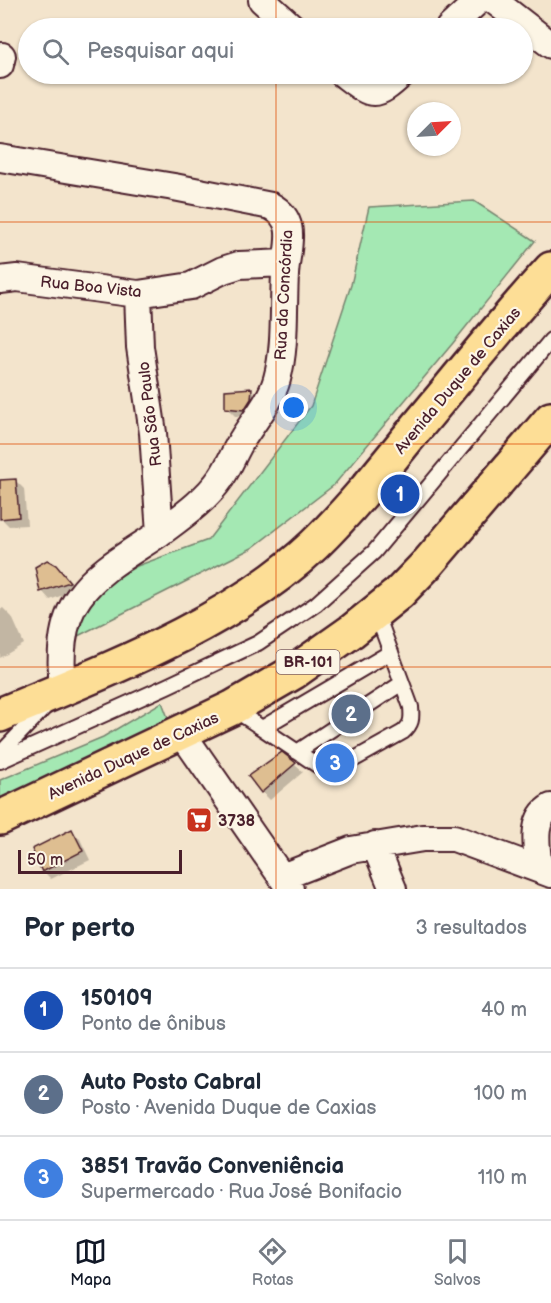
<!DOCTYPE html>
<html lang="pt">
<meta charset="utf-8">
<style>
body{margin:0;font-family:"Balsamiq Sans",sans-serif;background:#f2f2f3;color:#1f2937}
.compass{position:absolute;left:407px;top:102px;width:54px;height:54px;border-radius:50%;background:#fff;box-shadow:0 2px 4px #0004;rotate:66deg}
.scale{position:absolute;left:18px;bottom:15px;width:164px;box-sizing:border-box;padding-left:6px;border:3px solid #4a1f2b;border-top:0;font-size:16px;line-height:21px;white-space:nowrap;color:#4a1f2b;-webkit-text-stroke:4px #fcf5e5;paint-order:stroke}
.you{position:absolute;left:294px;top:408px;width:21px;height:21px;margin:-15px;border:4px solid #fff;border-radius:50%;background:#1a73e8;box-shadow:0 0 0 9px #1a73e833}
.badge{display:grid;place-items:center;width:39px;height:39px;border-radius:50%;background:#111827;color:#fff;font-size:20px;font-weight:700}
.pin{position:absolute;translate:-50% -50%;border:3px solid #fff;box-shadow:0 2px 6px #0006}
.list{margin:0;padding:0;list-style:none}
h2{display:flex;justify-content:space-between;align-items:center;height:78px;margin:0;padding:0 24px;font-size:26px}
h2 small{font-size:20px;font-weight:400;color:#747a83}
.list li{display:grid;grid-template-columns:39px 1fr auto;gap:18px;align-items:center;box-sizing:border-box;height:84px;padding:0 24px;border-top:2px solid #e0e1e3}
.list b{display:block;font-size:22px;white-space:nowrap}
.list p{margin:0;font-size:20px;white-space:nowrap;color:#747a83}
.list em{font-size:20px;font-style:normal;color:#747a83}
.icon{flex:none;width:33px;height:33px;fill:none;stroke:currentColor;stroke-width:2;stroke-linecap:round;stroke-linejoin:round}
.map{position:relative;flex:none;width:551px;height:889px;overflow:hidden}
.search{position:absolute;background:#fff;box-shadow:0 2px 4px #0004;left:18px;right:18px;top:18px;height:66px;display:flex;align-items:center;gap:15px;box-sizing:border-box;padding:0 21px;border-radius:33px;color:#747a83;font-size:22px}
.sheet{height:330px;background:#fff}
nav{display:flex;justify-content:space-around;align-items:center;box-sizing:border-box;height:84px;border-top:2px solid #e0e1e3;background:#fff;font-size:16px;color:#747a83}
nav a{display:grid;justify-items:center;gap:3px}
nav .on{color:#111827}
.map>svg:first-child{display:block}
.green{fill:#a4e8b3;stroke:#77846f;stroke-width:1.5}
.shadow{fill:#0003}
.building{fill:#debe91;stroke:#4a1f2b;stroke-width:1.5}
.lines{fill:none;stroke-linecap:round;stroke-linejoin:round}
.service-casing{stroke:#4a1f2b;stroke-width:18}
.minor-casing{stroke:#4a1f2b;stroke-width:30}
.trunk-casing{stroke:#4a1f2b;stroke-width:38}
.service{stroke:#fcf5e5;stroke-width:14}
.minor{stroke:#fcf5e5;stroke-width:26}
.trunk{stroke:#fdde96;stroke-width:33}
.grid{fill:none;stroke:#e0560e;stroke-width:1.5;stroke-opacity:0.55}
.labels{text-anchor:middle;stroke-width:4.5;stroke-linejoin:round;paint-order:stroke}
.shield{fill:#fcf5e5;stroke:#7f5f63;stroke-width:1.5}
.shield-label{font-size:15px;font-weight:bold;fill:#4a1f2b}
.street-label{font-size:16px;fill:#4a1f2b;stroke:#fcf5e5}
.poi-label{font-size:16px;font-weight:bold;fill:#4a1f2b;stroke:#fcf5e5;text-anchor:start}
</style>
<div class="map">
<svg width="551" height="889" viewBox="0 0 551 889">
<rect width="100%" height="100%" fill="#f3e4cc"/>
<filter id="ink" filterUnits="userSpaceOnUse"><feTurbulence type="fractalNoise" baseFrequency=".0167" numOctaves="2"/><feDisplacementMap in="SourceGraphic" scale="12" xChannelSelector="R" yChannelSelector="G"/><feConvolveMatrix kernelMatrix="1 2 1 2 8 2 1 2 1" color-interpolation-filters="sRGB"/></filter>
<g filter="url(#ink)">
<!-- green -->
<path class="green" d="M 474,201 L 535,241 L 453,343 L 334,485 L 252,548 L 70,640 L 65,606 L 137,566 L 208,540 L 311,406 L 351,285 L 369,207 Z
M 162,702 L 170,723 L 0,808 L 0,780 L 103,737 Z"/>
<!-- shadow -->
<path class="shadow" d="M 251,389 L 259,397 L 253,417 L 235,416 L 227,408 Z
M 16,481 L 24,489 L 27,525 L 9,526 L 1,518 L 0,482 Z
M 64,575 L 76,590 L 50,600 L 42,591 Z
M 3,608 L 12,617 L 24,644 L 0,658 L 0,610 Z
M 282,754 L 303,772 L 270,800 L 262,792 Z
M 72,831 L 80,839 L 90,860 L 51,879 L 43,871 Z"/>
<!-- building -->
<path class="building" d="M 252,388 L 251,399 L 244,410 L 225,408 L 225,390 Z
M 16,479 L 19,517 L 0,519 L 0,480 Z
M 47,560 L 56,565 L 70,582 L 40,592 L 35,567 Z
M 282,752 L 296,763 L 261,793 L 248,776 Z
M 72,829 L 83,851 L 42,872 L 32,849 Z"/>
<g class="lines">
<!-- service casing -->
<g class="service-casing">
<path id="service" d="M 232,708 L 317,765 L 325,768 L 342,766 L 403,732 C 412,724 412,719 411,707 L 376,612
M 262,728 L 391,652
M 297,752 L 402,683
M 0,754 L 47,705
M 0,761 L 167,686 L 258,643 L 316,604 L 374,552 L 551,340"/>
</g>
<!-- minor casing -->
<g class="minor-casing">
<path id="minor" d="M 262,0 L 293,28
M 493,0 L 551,45
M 449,28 L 479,0
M 0,65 L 2,56
M 343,74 C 372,96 374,100 402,74
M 0,158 L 174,187 L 271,206 C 300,222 286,248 285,275 C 283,309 286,346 277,379 C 271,401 255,419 243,438 C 235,450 230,465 221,478 C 207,498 187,513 168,527 C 139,549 101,566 79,597 C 60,623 60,658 63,689
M 0,280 L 17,278 L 138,294 L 191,286 L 223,270 L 239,265 L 285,263
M 138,294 L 140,347 L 153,433 L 160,533
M 181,732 L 290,889
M 375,845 L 393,889
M 539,869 C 537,848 530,819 551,807
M 282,877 L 351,850 L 423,838 L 454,838 L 551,874"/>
</g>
<!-- trunk casing -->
<g class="trunk-casing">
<path id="trunk" d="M 0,715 C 105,671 231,624 314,545 C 348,512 378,475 407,439 C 455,382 501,324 551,269
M 0,818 L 232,708 L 294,672 L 352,631 L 399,593 L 428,563 L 551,419"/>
</g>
<!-- service -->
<use href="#service" class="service"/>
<!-- minor -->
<use href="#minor" class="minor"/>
<!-- trunk -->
<use href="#trunk" class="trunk"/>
</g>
</g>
<!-- grid -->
<path class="grid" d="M 276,0 L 276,28M 276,74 L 276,889M 0,222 L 551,222M 0,444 L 551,444M 0,667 L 551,667"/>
<!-- icons -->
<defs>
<g id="supermarket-square" transform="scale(1.35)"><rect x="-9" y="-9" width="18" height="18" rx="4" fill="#c8321e" stroke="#fcf5e5"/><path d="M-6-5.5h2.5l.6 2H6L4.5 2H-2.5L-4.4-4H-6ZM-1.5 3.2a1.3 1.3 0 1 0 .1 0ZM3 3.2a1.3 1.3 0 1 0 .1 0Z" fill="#fff"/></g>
</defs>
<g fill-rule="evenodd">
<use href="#supermarket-square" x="199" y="820"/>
</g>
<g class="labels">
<!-- shield labels -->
<rect class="shield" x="276.5" y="650" width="63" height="24" rx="4.5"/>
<g class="shield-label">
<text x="308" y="667">BR-101</text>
</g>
<!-- street labels -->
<g class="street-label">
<text transform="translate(91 286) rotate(6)" y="6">Rua Boa Vista</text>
<text transform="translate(283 295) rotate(-87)" y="6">Rua da Concórdia</text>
<text transform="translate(457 380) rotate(-50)" y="6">Avenida Duque de Caxias</text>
<text transform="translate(149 414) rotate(-97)" y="6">Rua São Paulo</text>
<text transform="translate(133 755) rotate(-25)" y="6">Avenida Duque de Caxias</text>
</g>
<!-- poi labels -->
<g class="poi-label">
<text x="218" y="826">3738</text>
</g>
</g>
</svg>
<svg class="compass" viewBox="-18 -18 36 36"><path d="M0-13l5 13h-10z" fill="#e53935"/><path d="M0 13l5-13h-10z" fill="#747a83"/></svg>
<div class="scale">50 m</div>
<div class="you"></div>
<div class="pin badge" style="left:400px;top:494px;background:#1a4fb4">1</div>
<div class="pin badge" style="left:351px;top:714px;background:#5c6f8a">2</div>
<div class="pin badge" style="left:335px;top:763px;background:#3f7fe0">3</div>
<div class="search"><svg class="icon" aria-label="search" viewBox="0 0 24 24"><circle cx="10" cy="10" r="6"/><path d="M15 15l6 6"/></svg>Pesquisar aqui</div>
</div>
<section class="sheet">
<h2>Por perto<small>3 resultados</small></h2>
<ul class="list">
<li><span class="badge" style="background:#1a4fb4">1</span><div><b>150109</b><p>Ponto de ônibus</p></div><em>40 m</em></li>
<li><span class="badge" style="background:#5c6f8a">2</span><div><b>Auto Posto Cabral</b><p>Posto · Avenida Duque de Caxias</p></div><em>100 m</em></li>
<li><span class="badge" style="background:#3f7fe0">3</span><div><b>3851 Travão Conveniência</b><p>Supermercado · Rua José Bonifacio</p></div><em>110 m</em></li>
</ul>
</section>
<nav>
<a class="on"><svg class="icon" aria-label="map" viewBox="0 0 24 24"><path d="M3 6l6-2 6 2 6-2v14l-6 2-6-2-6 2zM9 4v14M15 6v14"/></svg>Mapa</a>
<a><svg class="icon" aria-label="directions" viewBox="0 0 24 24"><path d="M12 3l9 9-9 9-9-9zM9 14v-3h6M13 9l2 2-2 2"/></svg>Rotas</a>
<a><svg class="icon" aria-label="saved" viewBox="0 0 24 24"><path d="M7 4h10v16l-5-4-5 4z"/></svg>Salvos</a>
</nav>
